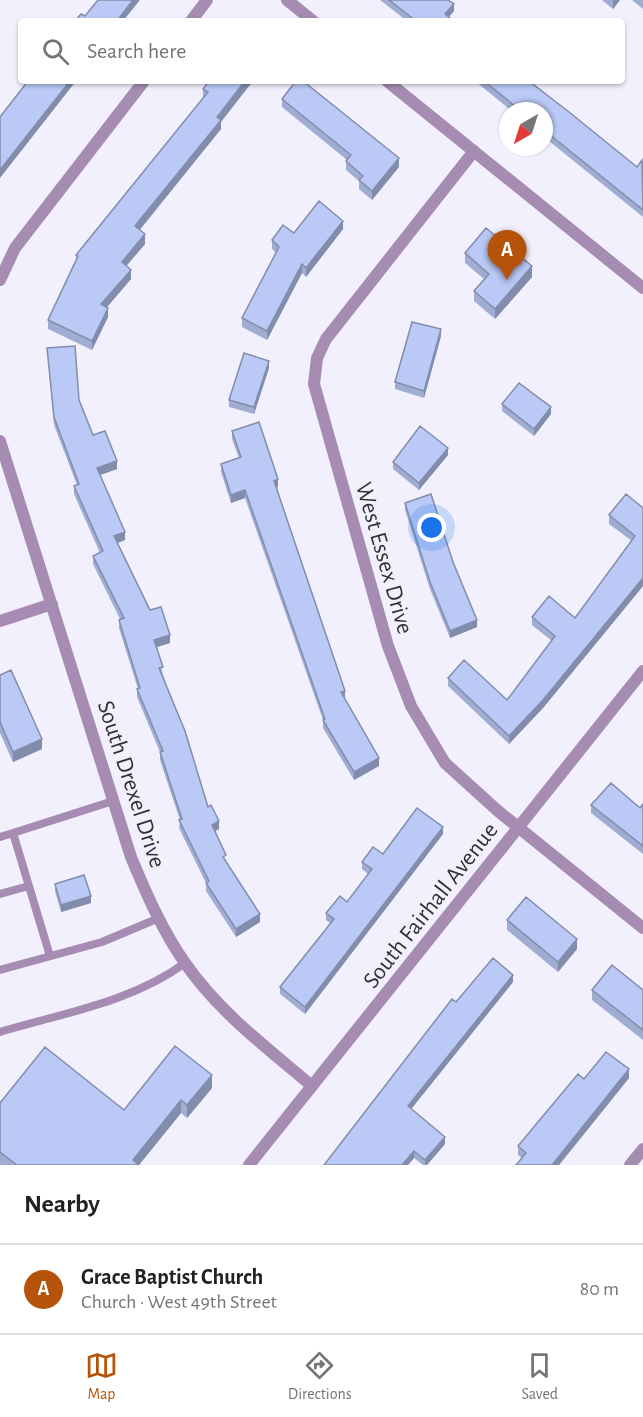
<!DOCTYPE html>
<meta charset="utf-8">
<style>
body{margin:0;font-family:"Alegreya Sans",sans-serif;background:#f2f2f2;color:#202124}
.compass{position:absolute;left:499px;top:102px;width:54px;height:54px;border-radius:50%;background:#fff;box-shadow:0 2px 4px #0004;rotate:219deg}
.you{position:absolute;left:432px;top:528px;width:21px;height:21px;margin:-15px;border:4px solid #fff;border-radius:50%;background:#1a73e8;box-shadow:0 0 0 9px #1a73e833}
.badge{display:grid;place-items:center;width:39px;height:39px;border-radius:50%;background:#b45309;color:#fff;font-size:20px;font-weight:700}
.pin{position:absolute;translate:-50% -50px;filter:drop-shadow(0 2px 3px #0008)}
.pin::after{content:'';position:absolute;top:32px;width:21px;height:18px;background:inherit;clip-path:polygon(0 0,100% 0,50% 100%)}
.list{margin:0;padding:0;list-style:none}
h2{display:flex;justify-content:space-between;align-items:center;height:78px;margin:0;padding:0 24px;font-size:26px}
h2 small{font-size:20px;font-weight:400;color:#757577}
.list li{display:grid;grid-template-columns:39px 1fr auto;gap:18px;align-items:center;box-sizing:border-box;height:90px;padding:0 24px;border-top:2px solid #e0e0e0}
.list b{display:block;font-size:22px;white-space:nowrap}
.list p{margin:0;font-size:20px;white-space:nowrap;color:#757577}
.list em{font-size:20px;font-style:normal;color:#757577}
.icon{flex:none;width:33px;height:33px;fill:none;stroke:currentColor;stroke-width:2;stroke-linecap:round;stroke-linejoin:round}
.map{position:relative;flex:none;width:643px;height:1165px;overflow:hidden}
.search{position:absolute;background:#fff;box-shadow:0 2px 4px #0004;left:18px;right:18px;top:18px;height:66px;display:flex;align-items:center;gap:15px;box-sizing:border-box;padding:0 21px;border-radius:6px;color:#757577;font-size:22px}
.sheet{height:168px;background:#fff}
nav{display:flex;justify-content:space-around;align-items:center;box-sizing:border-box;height:84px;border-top:2px solid #e0e0e0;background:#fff;font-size:16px;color:#757577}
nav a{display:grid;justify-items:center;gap:3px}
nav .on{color:#b45309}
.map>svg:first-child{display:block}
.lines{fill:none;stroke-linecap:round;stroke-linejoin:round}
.service{stroke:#a68cb3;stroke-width:8}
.minor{stroke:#a68cb3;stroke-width:12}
.wall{fill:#a0add3}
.shaded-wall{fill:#828dac}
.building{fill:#bac9f5;stroke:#828dac;stroke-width:1.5}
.labels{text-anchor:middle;stroke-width:5;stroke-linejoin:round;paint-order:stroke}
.street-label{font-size:24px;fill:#313036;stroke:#f2f0fd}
</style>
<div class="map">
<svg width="643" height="1165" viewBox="0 0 643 1165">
<rect width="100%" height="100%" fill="#f2f0fd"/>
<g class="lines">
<!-- service -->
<path class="service" d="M 0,837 L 13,833
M 0,894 L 29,886
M 50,956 L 13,833 L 113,801
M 0,970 L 102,942 L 159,918
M 0,1032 C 63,1013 132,1002 185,963"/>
<!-- minor -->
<path class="minor" d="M 287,0 L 313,21
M 191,21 L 207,0
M 387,81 L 643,288
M 474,151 L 326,339 L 317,358 L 314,384 L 388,646 L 411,706 L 445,763 L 498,811 L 643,928
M 0,280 L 15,248 L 144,81
M 0,441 L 131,857 C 146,893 162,930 185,963 C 219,1012 267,1048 312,1086
M 0,621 L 52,604
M 249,1165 L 643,671
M 630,1165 L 643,1149"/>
</g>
<!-- wall -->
<path class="wall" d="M 380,0 L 448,0 L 454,11 L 449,17 L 454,21 L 407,21 Z
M 602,0 L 620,0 L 613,9 Z
M 632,0 L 643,0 L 643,9 Z
M 209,81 L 221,122 L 221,129 L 140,230 L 145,244 L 126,266 L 131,279 L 107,307 L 108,317 L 92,350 L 48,329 L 48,320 L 76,260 L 76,255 L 203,98 L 203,89 Z
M 475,81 L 526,81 L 637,167 L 643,161 L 643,217 L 544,137 L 544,111 L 512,111 Z
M 282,99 L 399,167 L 372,200 L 359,189 L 359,181 L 346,170 L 346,161 L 347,160 L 282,107 Z
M 343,229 L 306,277 L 302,273 L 267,340 L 242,327 L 242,318 L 276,253 L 272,249 L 272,240 L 294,233 Z
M 465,253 L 532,277 L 495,319 L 474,301 L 474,291 L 484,279 L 465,263 Z
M 441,336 L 424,398 L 395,389 L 395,382 Z
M 47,348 L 79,400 L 93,435 L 117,469 L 100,475 L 125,540 L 118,543 L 150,610 L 170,643 L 157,647 L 163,675 L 208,807 L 219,829 L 215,831 L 226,862 L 260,922 L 236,937 L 206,891 L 206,883 L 179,828 L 180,820 L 160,760 L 160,752 L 137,697 L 137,689 L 138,689 L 119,628 L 119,620 L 120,619 L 93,564 L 93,556 L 100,553 L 74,494 L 74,486 L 77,485 L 54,425 Z
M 269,368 L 254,414 L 229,407 L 229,400 Z
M 502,404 L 551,414 L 534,436 L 502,411 Z
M 232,431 L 278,487 L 277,488 L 345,698 L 344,699 L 379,766 L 354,780 L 323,728 L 323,720 L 245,498 L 231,503 L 221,472 L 221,464 L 239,458 L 232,439 Z
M 448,455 L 419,490 L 393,469 L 393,462 Z
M 405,503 L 453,562 L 477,627 L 450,638 L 430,589 L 405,510 Z
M 643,508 L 643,586 L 543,708 L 509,744 L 448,686 L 448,678 L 507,700 L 552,641 L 532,625 L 532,617 L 575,618 L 632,541 L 609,524 L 609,515 Z
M 0,675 L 42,749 L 13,762 L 0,733 Z
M 643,804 L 643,854 L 591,813 L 591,805 L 640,808 Z
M 443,834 L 305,1014 L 280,994 L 280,987 L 330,923 L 326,920 L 326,913 L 347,902 L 368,874 L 362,869 L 362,862 Z
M 55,884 L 91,903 L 61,912 L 55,891 Z
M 507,920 L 577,949 L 558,972 L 507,930 Z
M 513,982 L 411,1109 L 445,1144 L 427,1165 L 423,1165 L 414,1158 L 408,1165 L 324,1165 L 456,1002 Z
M 592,990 L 643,990 L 643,1040 L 592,1000 Z
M 629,1078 L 559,1165 L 516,1165 L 522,1158 L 518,1155 L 518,1146 L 584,1079 Z
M 212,1088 L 187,1118 L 181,1113 L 139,1165 L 0,1165 L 0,1103 L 124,1110 Z"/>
<!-- shaded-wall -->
<path class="shaded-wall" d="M 133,0 L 140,0 L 123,21 L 117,21 Z
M 613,0 L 620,0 L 613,9 Z
M 454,4 L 454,11 L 445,21 L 445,14 Z
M 70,81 L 76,81 L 0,178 L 0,170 Z
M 245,81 L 253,81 L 221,122 L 221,129 L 135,235 L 135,226 Z
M 399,158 L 399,167 L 372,200 L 372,191 Z
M 343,221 L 343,229 L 306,277 L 306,268 Z
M 145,234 L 145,244 L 122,271 L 122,262 Z
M 302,264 L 302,273 L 267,340 L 267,331 Z
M 532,266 L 532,277 L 495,319 L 495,309 Z
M 131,270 L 131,279 L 101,314 L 101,304 Z
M 108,308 L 108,317 L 92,350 L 92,341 Z
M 441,329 L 441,336 L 424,398 L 424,391 Z
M 269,361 L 269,368 L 254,414 L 254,407 Z
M 551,407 L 551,414 L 534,436 L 534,429 Z
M 448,448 L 448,455 L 419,490 L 419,483 Z
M 117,461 L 117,469 L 97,476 L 97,468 Z
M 278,479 L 278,487 L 274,488 L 274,481 Z
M 245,490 L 245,498 L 231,503 L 231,495 Z
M 125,532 L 125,540 L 114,544 L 114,536 Z
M 643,578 L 643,586 L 543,708 L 509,744 L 509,736 Z
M 477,620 L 477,627 L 450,638 L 450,631 Z
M 170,635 L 170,643 L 154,648 L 154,640 Z
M 345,691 L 345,698 L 341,700 L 341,692 Z
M 42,739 L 42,749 L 13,762 L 13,752 Z
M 379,758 L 379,766 L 354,780 L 354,772 Z
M 219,821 L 219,829 L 212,833 L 212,825 Z
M 443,827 L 443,834 L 305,1014 L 305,1007 Z
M 91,896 L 91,903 L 61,912 L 61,905 Z
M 260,914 L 260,922 L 236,937 L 236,929 Z
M 577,939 L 577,949 L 558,972 L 558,962 Z
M 513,975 L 513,982 L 408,1113 L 408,1106 Z
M 629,1069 L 629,1078 L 559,1165 L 552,1165 Z
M 212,1075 L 212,1088 L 187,1118 L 187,1105 Z
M 181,1100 L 181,1113 L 139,1165 L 133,1160 Z
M 445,1137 L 445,1144 L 427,1165 L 425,1165 L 425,1160 Z
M 414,1151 L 414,1158 L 408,1165 L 402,1165 Z"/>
<!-- building -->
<path class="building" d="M 98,0 L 133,0 L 117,21 L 75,21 L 81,14 L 85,16 Z
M 389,0 L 448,0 L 454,4 L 445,14 L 454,21 L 416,21 Z
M 28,81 L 70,81 L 0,170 L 0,117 Z
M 209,81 L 245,81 L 217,117 L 221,120 L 135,226 L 145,234 L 122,262 L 131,270 L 101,304 L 108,308 L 92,341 L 48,320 L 78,256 L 76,255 L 208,92 L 203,89 Z
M 296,81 L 303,81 L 399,158 L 372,191 L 359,180 L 363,176 L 346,161 L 351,155 L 282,99 Z
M 484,81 L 526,81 L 528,83 L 530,82 L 569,112 L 637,167 L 642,160 L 643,210 L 544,130 L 544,111 L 521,111 Z
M 319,201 L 343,221 L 306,268 L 302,264 L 267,331 L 242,318 L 279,247 L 272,240 L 283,225 L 294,233 Z
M 486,228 L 532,266 L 495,309 L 474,291 L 489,274 L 465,253 Z
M 412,322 L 441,329 L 424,391 L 395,382 Z
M 75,346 L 79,400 L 93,435 L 105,431 L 117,461 L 97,468 L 125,532 L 114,536 L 150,610 L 161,607 L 170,635 L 154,640 L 163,667 L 159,668 L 185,731 L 208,807 L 211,805 L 219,821 L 212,825 L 226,855 L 223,857 L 260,914 L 236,929 L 206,883 L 209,881 L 179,820 L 182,819 L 160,752 L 163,751 L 137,689 L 140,688 L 119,620 L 124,618 L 93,556 L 103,551 L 74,486 L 79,484 L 54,417 L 47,348 Z
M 244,353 L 269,361 L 254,407 L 229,400 Z
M 519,383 L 551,407 L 534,429 L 502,404 Z
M 259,422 L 278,479 L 274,481 L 345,691 L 341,692 L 379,758 L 354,772 L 323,720 L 325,719 L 245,490 L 231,495 L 221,464 L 241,457 L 232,431 Z
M 420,426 L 448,448 L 419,483 L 393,462 Z
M 431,494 L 453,562 L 477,620 L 450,631 L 430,582 L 405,503 Z
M 626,494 L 643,508 L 643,578 L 543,700 L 509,736 L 448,678 L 464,660 L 507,700 L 555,636 L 532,617 L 549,596 L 575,618 L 635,536 L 609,515 Z
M 11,670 L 42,739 L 13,752 L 0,722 L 0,675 Z
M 611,783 L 640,808 L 643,804 L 643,846 L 591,805 Z
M 417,808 L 443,827 L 305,1007 L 280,987 L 334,919 L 326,913 L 340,896 L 347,902 L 372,869 L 362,862 L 373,847 L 383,854 Z
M 84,875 L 91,896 L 61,905 L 55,884 Z
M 526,897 L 577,939 L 558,962 L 507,920 Z
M 493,958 L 513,975 L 408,1106 L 445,1137 L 425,1160 L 414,1151 L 402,1165 L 324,1165 L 452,999 L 456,1002 Z
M 612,965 L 643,990 L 643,1030 L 592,990 Z
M 175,1046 L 212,1075 L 187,1105 L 181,1100 L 133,1160 L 139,1165 L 17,1165 L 0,1152 L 0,1103 L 45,1047 L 124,1110 Z
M 606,1052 L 629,1069 L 552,1165 L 516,1165 L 526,1153 L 518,1146 L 578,1074 L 584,1079 Z"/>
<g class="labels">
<!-- street labels -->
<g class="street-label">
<text transform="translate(385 558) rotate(74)" y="8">West Essex Drive</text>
<text transform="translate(132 784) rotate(72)" y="8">South Drexel Drive</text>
<text transform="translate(430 905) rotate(-52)" y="8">South Fairhall Avenue</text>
</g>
</g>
</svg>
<svg class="compass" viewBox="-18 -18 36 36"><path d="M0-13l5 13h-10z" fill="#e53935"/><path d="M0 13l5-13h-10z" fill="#757577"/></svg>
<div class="you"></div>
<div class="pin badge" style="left:507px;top:280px">A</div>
<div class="search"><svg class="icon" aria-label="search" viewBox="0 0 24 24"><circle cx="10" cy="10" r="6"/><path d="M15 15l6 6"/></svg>Search here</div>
</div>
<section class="sheet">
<h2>Nearby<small></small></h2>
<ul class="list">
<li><span class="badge">A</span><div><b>Grace Baptist Church</b><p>Church · West 49th Street</p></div><em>80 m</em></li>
</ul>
</section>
<nav>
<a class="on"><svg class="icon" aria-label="map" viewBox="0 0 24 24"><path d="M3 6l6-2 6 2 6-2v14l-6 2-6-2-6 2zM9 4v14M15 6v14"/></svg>Map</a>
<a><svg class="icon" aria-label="directions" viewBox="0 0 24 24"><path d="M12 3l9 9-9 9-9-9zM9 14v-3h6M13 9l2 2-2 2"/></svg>Directions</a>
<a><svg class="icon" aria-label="saved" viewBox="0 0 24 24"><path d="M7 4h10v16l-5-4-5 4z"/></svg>Saved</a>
</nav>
